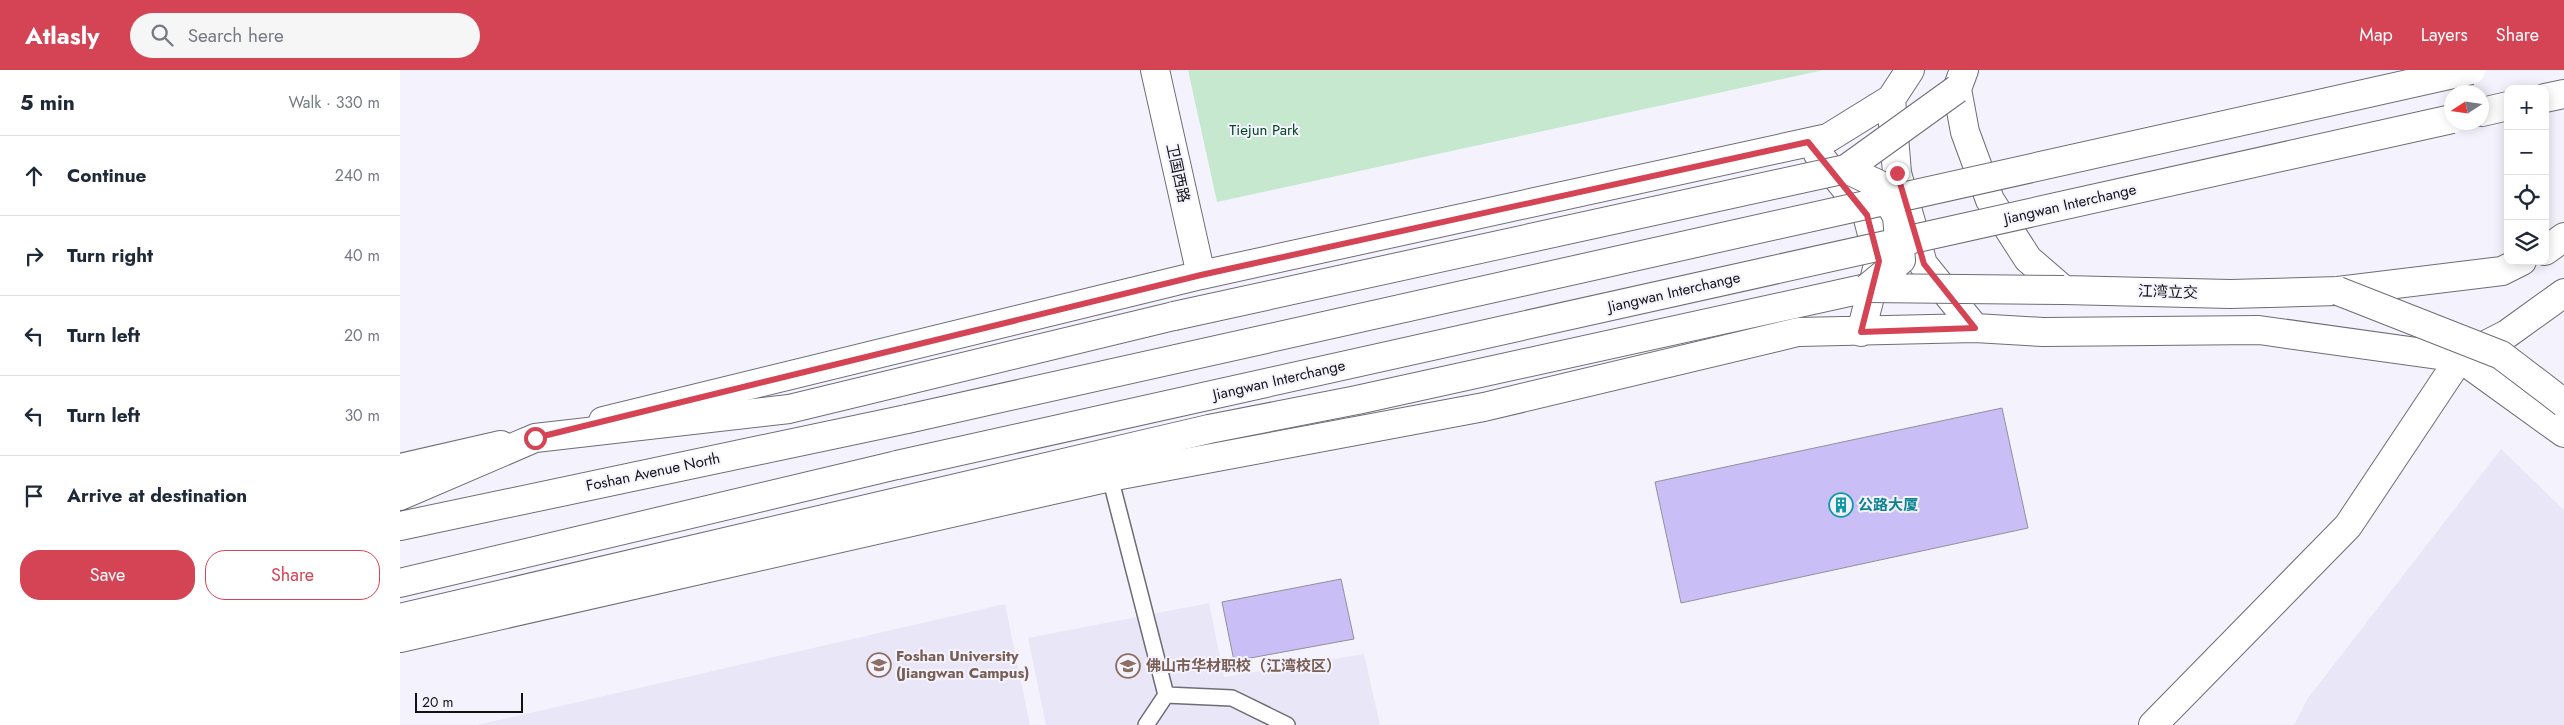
<!DOCTYPE html>
<meta charset="utf-8">
<style>
body{margin:0;font-family:Jost,"Noto Sans SC",sans-serif;background:#f6f6f7;color:#1f2937}
.controls{position:absolute;right:15px;top:15px;display:grid;overflow:hidden;border-radius:10px;box-shadow:0 2px 12px #0003}
.controls button{width:45px;height:45px;display:grid;place-items:center;padding:0;border:0;border-bottom:1px solid #e0e1e3;background:#fff;color:#1f2937;font:25px sans-serif}
.compass{position:absolute;left:2044px;top:15px;width:45px;height:45px;border-radius:50%;background:#fff;box-shadow:0 2px 12px #0003;rotate:258deg}
.scale{position:absolute;left:15px;bottom:12px;width:108px;box-sizing:border-box;padding-left:5px;border:2px solid #121114;border-top:0;font-size:14px;line-height:18px;white-space:nowrap;color:#121114;-webkit-text-stroke:4px #f4f3fd;paint-order:stroke}
.stop{position:absolute;width:15px;height:15px;margin:-11px;border:4px solid #d44455;border-radius:50%;background:#fff}
.stop.end{background:#d44455;border-color:#fff;box-shadow:0 1px 5px #0008}
.list{margin:0;padding:0;list-style:none}
h2{display:flex;justify-content:space-between;align-items:center;height:65px;margin:0;padding:0 20px;font-size:21px}
h2 small{font-size:16px;font-weight:400;color:#747a83}
.list li{display:grid;grid-template-columns:32px 1fr auto;gap:15px;align-items:center;box-sizing:border-box;height:80px;padding:0 20px;border-top:1px solid #e0e1e3}
.list b{display:block;font-size:19px;white-space:nowrap}
.list em{font-size:16px;font-style:normal;color:#747a83}
.actions{display:flex;gap:10px;padding:15px 20px}
.actions a{flex:1;padding:11px 0;border:1px solid #d44455;border-radius:20px;text-align:center;font-size:18px;color:#d44455}
.actions .main{background:#d44455;color:#fff}
.icon{flex:none;width:28px;height:28px;fill:none;stroke:currentColor;stroke-width:2;stroke-linecap:round;stroke-linejoin:round}
.map{position:relative;flex:none;width:2164px;height:655px;overflow:hidden}
header{display:flex;align-items:center;gap:30px;box-sizing:border-box;height:70px;padding:0 25px;background:#d44455;color:#fff}
header strong{font-size:24px}
nav{display:flex;gap:28px;margin-inline-start:auto;font-size:18px}
.search{width:350px;height:45px;background:#f6f6f7;display:flex;align-items:center;gap:12px;box-sizing:border-box;padding:0 18px;border-radius:28px;color:#747a83;font-size:19px}
main{display:flex}
aside{flex:1;background:#fff}
.map>svg:first-child{display:block}
.built{fill:#e9e6f7}
.green{fill:#c5e8cf}
.building{fill:#cabef6;stroke:#92909a}
.lines{fill:none;stroke-linecap:round;stroke-linejoin:round}
.lane-casing{stroke:#6e6d76;stroke-width:18}
.street-casing{stroke:#6e6d76;stroke-width:30}
.secondary-casing{stroke:#6e6d76;stroke-width:30}
.highway-casing{stroke:#6e6d76;stroke-width:30}
.lane{stroke:#fff;stroke-width:15}
.street{stroke:#fff;stroke-width:28}
.secondary{stroke:#fff;stroke-width:28}
.highway{stroke:#fff;stroke-width:28}
.secondary-bridge-casing{stroke:#6e6d76;stroke-width:30;stroke-linecap:butt}
.highway-bridge-casing{stroke:#6e6d76;stroke-width:30;stroke-linecap:butt}
.secondary-bridge{stroke:#fff;stroke-width:28}
.highway-bridge{stroke:#fff;stroke-width:28}
.route{stroke:#d44455;stroke-width:6}
.labels{text-anchor:middle;stroke-width:4;stroke-linejoin:round;paint-order:stroke}
.park-label{font-size:15px;fill:#024624;stroke:#f4f3fd}
.street-label{font-size:15px;fill:#121114;stroke:#f4f3fd}
.culture-label{font-size:15px;font-weight:bold;fill:#0d838f;stroke:#f4f3fd;text-anchor:start}
.education-label{font-size:15px;font-weight:bold;fill:#785e54;stroke:#f4f3fd;text-anchor:start}
</style>
<header>
<strong>Atlasly</strong>
<div class="search"><svg class="icon" aria-label="search" viewBox="0 0 24 24"><circle cx="10" cy="10" r="6"/><path d="M15 15l6 6"/></svg>Search here</div>
<nav><a>Map</a><a>Layers</a><a>Share</a></nav>
</header>
<main>
<aside>
<h2>5 min<small>Walk · 330 m</small></h2>
<ul class="list">
<li><svg class="icon" aria-label="ahead" viewBox="0 0 24 24"><path d="M12 20V5M6 11l6-6 6 6"/></svg><div><b>Continue</b></div><em>240 m</em></li>
<li><svg class="icon" aria-label="right" viewBox="0 0 24 24"><path d="M7 20v-9h11M14 6l5 5-5 5"/></svg><div><b>Turn right</b></div><em>40 m</em></li>
<li><svg class="icon" aria-label="left" viewBox="0 0 24 24"><path d="M17 20v-9H6M10 6l-5 5 5 5"/></svg><div><b>Turn left</b></div><em>20 m</em></li>
<li><svg class="icon" aria-label="left" viewBox="0 0 24 24"><path d="M17 20v-9H6M10 6l-5 5 5 5"/></svg><div><b>Turn left</b></div><em>30 m</em></li>
<li><svg class="icon" aria-label="arrive" viewBox="0 0 24 24"><path d="M6 21V4h12l-3 4 3 4H6"/></svg><div><b>Arrive at destination</b></div></li>
</ul>
<div class="actions"><a class="main">Save</a><a>Share</a></div>
</aside>
<div class="map">
<svg width="2164" height="655" viewBox="0 0 2164 655">
<rect width="100%" height="100%" fill="#f4f3fd"/>
<!-- built -->
<path class="built" d="M 2101,379 L 2164,440 L 2164,655 L 1894,655 L 1908,628 Z
M 809,533 L 824,607 L 964,584 L 980,655 L 646,655 L 628,568 Z
M 605,534 L 630,655 L 77,655 Z"/>
<!-- green -->
<path class="green" d="M 788,0 L 1424,0 L 817,132 Z"/>
<!-- building -->
<path class="building" d="M 1602,338 L 1628,458 L 1281,533 L 1255,412 Z
M 941,509 L 954,569 L 834,591 L 822,532 Z"/>
<g class="lines">
<!-- lane casing -->
<g class="lane-casing">
<path id="lane" d="M 710,407 L 766,625 L 746,655
M 766,625 L 832,628 L 887,655"/>
</g>
<!-- street casing -->
<g class="street-casing">
<path id="street" d="M 1753,655 L 1948,456 L 2060,288"/>
</g>
<!-- secondary casing -->
<g class="secondary-casing">
<path id="secondary" d="M 755,0 L 801,205
M 1510,0 L 1491,29 L 1497,103 L 1523,194 L 1575,258
M 1564,0 L 1557,19 L 1565,62 L 1590,130 L 1628,189 L 1664,220 L 1830,224 L 1938,221 L 2102,201 L 2122,191
M 1418,84 L 1467,145 L 1479,191 L 1461,262
M 2145,181 L 2164,167
M 2064,286 L 2107,264 L 2164,223
M 203,351 L 801,205 L 1428,68 L 1491,29
M 0,398 L 101,375
M 0,568 L 710,407 L 1084,337 L 1398,262 L 1575,258 L 1643,262 L 1859,260 L 2060,288 L 2164,363"/>
</g>
<!-- highway casing -->
<g class="highway-casing">
<path id="highway" d="M 2145,28 L 2164,24
M 2082,42 L 2108,36
M 0,426 L 135,368 L 389,339 L 774,246
M 0,456 L 507,349
M 0,513 L 497,395
M 0,548 L 809,359 L 957,330 L 1467,218"/>
</g>
<!-- lane -->
<use href="#lane" class="lane"/>
<!-- street -->
<use href="#street" class="street"/>
<!-- secondary -->
<use href="#secondary" class="secondary"/>
<!-- highway -->
<use href="#highway" class="highway"/>
<!-- secondary-bridge casing -->
<g class="secondary-bridge-casing">
<path id="secondary-bridge" d="M 1938,221 L 2101,285 L 2164,333"/>
</g>
<!-- highway-bridge casing -->
<g class="highway-bridge-casing">
<path id="highway-bridge" d="M 1446,99 L 1480,115 L 1497,147 L 1501,190 L 1467,218
M 1467,218 L 1664,220
M 774,246 L 1446,99 L 1557,19
M 507,349 L 2071,0
M 497,395 L 2052,49"/>
</g>
<!-- secondary-bridge -->
<use href="#secondary-bridge" class="secondary-bridge"/>
<!-- highway-bridge -->
<use href="#highway-bridge" class="highway-bridge"/>
</g>
<g class="lines">
<!-- route -->
<path class="route" d="M 135,368 L 801,205 L 1408,72 L 1467,145 L 1479,191 L 1461,262 L 1575,258 L 1524,194 L 1497,103"/>
</g>
<!-- icons -->
<defs>
<g id="building-ring" transform="scale(1.25)"><circle r="9.5" fill="#f4f3fd" stroke="#0f9aa8" stroke-width="1.5"/><path d="M-4-6H4V6H1V3H-1V6H-4ZM-2.5-4.3h1.7v1.8h-1.7ZM.8-4.3h1.7v1.8H.8ZM-2.5-1h1.7V.8h-1.7ZM.8-1h1.7V.8H.8Z" fill="#0f9aa8"/></g>
<g id="university-ring" transform="scale(1.25)"><circle r="9.5" fill="#f4f3fd" stroke="#8d6e63" stroke-width="1.5"/><path d="M0-5L7-2L0 1L-7-2ZM-4 1L0 2.5L4 1V4Q0 6-4 4Z" fill="#8d6e63"/></g>
<g id="school-ring" transform="scale(1.25)"><circle r="9.5" fill="#f4f3fd" stroke="#8d6e63" stroke-width="1.5"/><path d="M0-5L7-2L0 1L-7-2ZM-4 1L0 2.5L4 1V4Q0 6-4 4Z" fill="#8d6e63"/></g>
</defs>
<g fill-rule="evenodd">
<use href="#building-ring" x="1441" y="435"/>
<use href="#university-ring" x="479" y="595"/>
<use href="#school-ring" x="728" y="596"/>
</g>
<g class="labels">
<!-- park labels -->
<g class="park-label">
<text x="864" y="65">Tiejun Park</text>
</g>
<!-- street labels -->
<g class="street-label">
<text transform="translate(778 103) rotate(78)" y="5">卫国西路</text>
<text transform="translate(1670 134) rotate(-13)" y="5">Jiangwan Interchange</text>
<text transform="translate(1274 222) rotate(-13)" y="5">Jiangwan Interchange</text>
<text transform="translate(1768 222) rotate(2)" y="5">江湾立交</text>
<text transform="translate(879 310) rotate(-13)" y="5">Jiangwan Interchange</text>
<text transform="translate(253 402) rotate(-12)" y="5">Foshan Avenue North</text>
</g>
<!-- culture labels -->
<g class="culture-label">
<text x="1458" y="440">公路大厦</text>
</g>
<!-- education labels -->
<g class="education-label">
<text x="496" y="591">Foshan University<tspan x="496" dy="17">(Jiangwan Campus)</tspan></text>
<text x="746" y="601">佛山市华材职校（江湾校区）</text>
</g>
</g>
</svg>
<div class="controls">
<button>+</button>
<button>−</button>
<button><svg class="icon" aria-label="locate" viewBox="0 0 24 24"><circle cx="12" cy="12" r="6"/><path d="M12 2v4M12 18v4M2 12h4M18 12h4"/></svg></button>
<button><svg class="icon" aria-label="layers" viewBox="0 0 24 24"><path d="M12 4l9 5-9 5-9-5zM3 14l9 5 9-5"/></svg></button>
</div>
<svg class="compass" viewBox="-18 -18 36 36"><path d="M0-13l5 13h-10z" fill="#e53935"/><path d="M0 13l5-13h-10z" fill="#747a83"/></svg>
<div class="scale">20 m</div>
<div class="stop" style="left:135px;top:368px"></div>
<div class="stop end" style="left:1497px;top:103px"></div>
</div>
</main>
